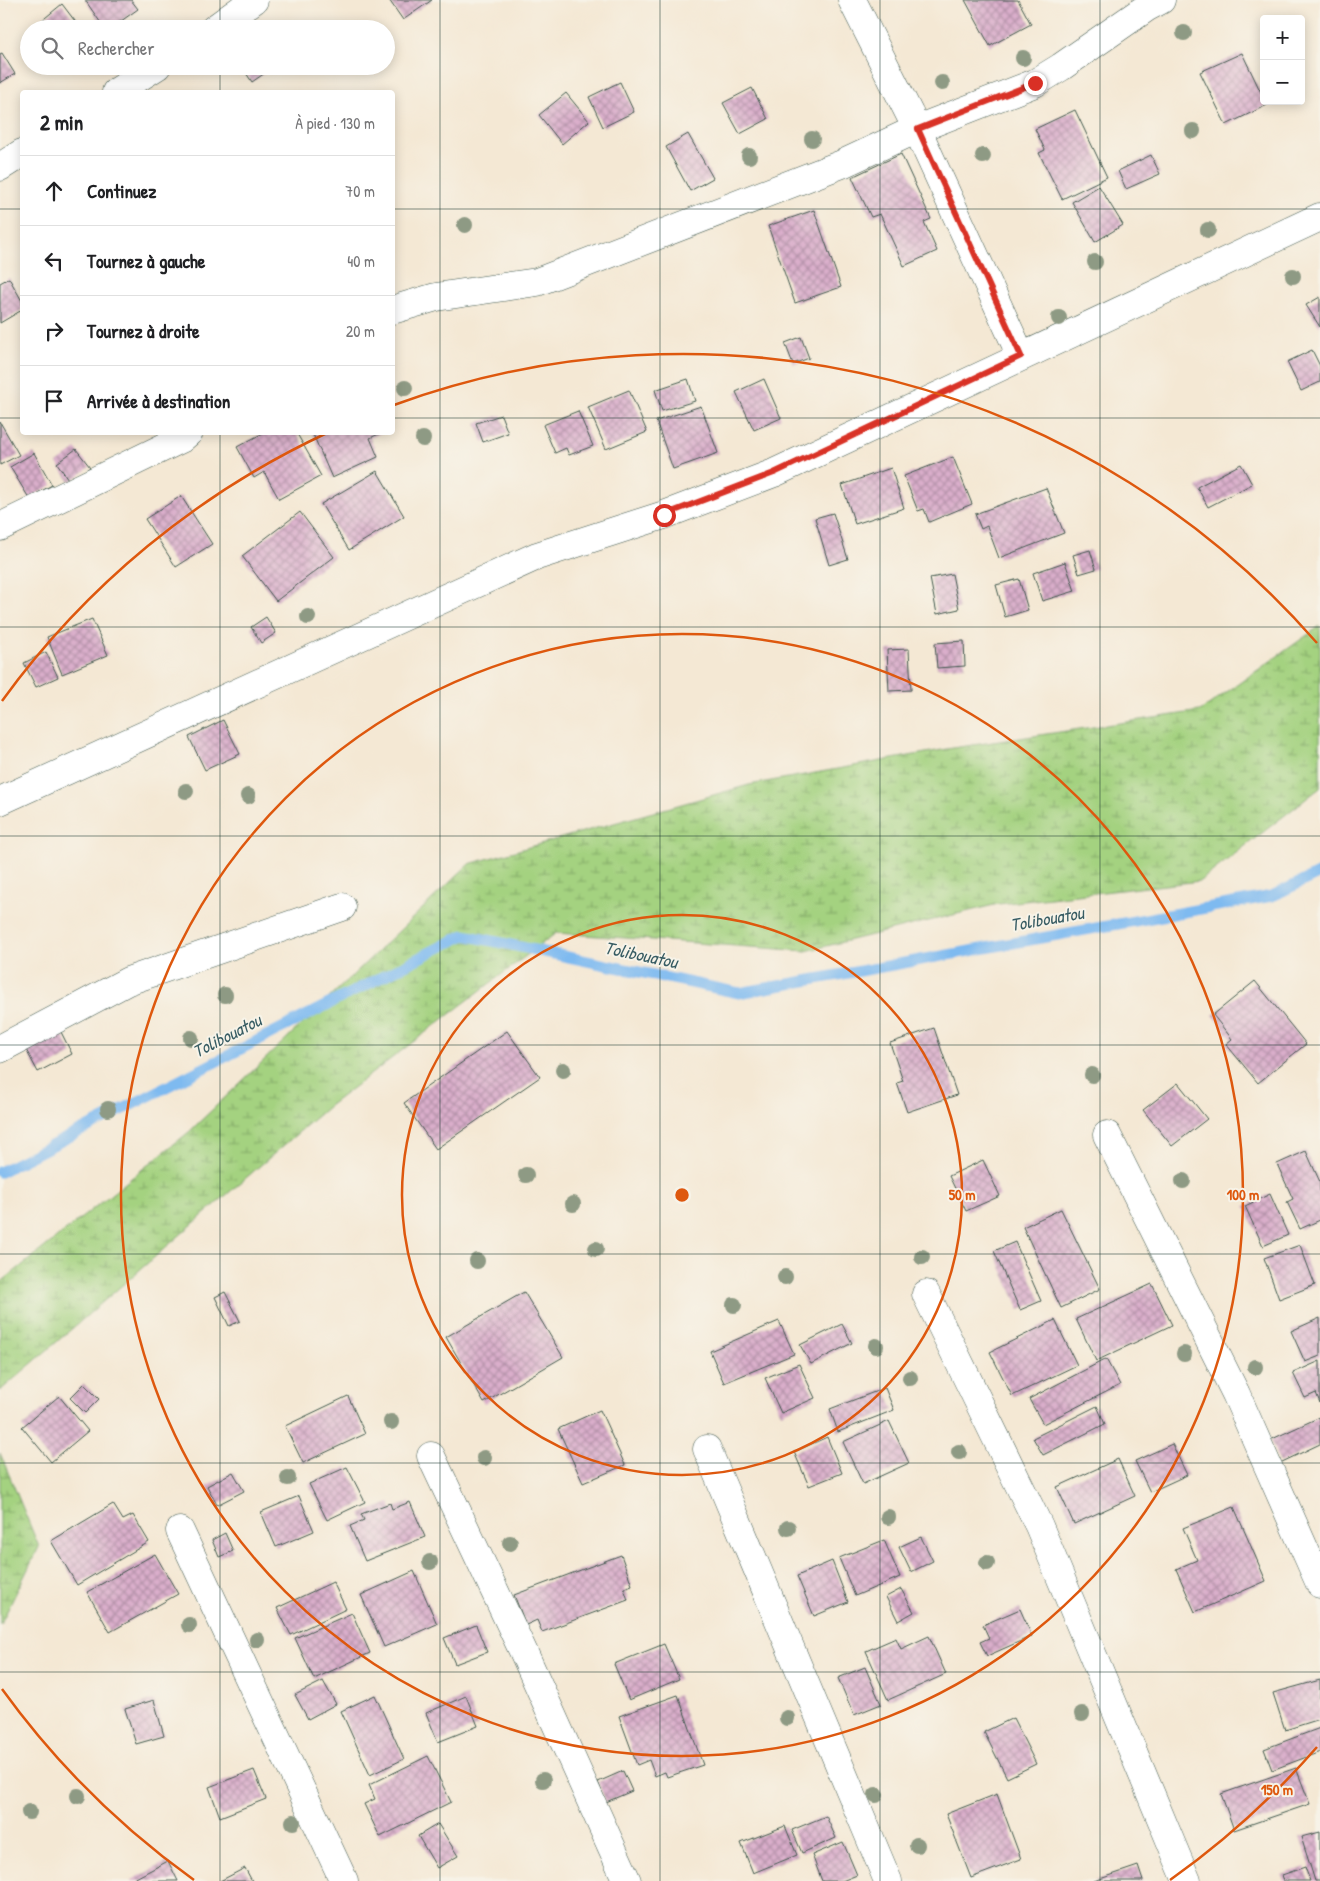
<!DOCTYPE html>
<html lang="fr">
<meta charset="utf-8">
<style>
body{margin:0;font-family:"Patrick Hand",sans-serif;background:#f6f6f6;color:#202124}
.controls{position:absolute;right:15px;top:15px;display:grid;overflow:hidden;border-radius:5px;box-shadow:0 2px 12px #0003}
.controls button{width:45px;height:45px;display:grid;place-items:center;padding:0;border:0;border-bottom:1px solid #e0e0e0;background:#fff;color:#202124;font:25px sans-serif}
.stop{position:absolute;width:15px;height:15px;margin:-11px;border:4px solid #d93025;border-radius:50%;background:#fff}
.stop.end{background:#d93025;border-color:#fff;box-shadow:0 1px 5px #0008}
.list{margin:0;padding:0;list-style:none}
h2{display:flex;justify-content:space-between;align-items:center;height:65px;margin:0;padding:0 20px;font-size:21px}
h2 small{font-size:16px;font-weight:400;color:#757577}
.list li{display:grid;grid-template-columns:32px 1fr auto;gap:15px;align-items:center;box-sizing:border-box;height:70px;padding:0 20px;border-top:1px solid #e0e0e0}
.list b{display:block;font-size:19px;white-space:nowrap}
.list em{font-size:16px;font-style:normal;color:#757577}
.icon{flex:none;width:28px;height:28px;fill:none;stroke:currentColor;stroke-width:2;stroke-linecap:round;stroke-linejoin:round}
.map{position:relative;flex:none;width:1320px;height:1881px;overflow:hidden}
.search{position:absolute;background:#fff;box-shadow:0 2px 12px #0003;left:20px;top:20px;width:375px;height:55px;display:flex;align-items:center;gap:12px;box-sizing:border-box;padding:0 18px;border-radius:28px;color:#757577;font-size:19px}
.panel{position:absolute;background:#fff;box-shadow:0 2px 12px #0003;left:20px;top:90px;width:375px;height:345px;border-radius:5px}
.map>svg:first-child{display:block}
.wetland{fill:url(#wetland-marsh);stroke:#62885a}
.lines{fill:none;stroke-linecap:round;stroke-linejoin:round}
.stream{stroke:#7ebaf0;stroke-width:11}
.building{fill:url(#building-cross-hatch)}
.street-casing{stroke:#3f574c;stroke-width:29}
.street{stroke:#fff;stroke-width:28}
.tree{fill:#8e9a84}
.route{stroke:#d93025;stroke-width:6}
.grid{fill:none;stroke:#1f3d34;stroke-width:1;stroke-opacity:0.55}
.ring{fill:none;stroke:#de580e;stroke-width:2.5}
.labels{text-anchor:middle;stroke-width:4;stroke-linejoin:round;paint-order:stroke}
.water-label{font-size:18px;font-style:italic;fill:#375c63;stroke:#f7f3e8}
.centre{fill:#de580e;stroke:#f7f3e8;stroke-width:2.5}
.ring-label{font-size:15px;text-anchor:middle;font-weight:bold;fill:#de580e;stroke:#f7f3e8;stroke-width:4;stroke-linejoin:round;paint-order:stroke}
</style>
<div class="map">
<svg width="1320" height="1881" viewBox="0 0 1320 1881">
<defs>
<pattern id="wetland-marsh" width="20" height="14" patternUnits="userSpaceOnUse" patternTransform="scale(1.25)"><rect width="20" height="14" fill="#a4d280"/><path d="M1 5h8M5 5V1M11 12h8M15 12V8" fill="none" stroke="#85ac6a"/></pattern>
<pattern id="building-cross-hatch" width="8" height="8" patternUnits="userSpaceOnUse" patternTransform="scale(1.25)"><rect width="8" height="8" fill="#daaecb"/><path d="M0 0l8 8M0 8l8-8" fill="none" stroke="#b08fa6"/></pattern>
</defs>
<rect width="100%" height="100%" fill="#f7f3e8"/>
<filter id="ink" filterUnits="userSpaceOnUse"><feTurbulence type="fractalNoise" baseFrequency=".02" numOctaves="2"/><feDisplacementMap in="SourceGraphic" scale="10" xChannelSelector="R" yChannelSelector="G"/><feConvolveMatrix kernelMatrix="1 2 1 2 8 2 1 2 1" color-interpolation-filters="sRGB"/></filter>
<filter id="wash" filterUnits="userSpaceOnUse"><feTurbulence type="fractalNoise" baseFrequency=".0096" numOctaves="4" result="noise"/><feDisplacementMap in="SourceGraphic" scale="20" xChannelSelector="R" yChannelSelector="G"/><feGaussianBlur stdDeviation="1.12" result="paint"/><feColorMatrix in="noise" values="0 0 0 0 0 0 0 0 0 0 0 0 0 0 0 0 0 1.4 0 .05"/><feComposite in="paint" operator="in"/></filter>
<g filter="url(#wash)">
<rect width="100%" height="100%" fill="#f4e8d4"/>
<!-- wetland -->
<path class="wetland" d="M 1320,626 L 1320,788 L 1200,881 L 998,904 L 806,951 L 556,933 L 329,1106 L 0,1391 L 0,1283 L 189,1132 L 469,864 L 749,785 L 953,748 L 1200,711 Z
M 0,1453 L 39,1547 L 0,1625 Z"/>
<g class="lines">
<!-- stream -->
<path class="stream" d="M 0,1172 L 464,935 L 739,993 L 1272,896 L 1320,873"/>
</g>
<g id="blocks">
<!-- building -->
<path class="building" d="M 85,0 L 131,0 L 138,9 L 110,29 L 105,29 Z
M 389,0 L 432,0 L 403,20 Z
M 965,0 L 1018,0 L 1031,24 L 990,46 Z
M 62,4 L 81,29 L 35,29 L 34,27 Z
M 2,53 L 15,74 L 0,83 L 0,54 Z
M 1242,53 L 1267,105 L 1226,125 L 1200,72 Z
M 249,66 L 275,66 L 252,82 L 244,70 Z
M 620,82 L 634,112 L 603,127 L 589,97 Z
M 752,88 L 768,119 L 740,134 L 723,103 Z
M 566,93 L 589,121 L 562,144 L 539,115 Z
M 1075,110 L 1107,177 L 1062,199 L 1039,153 L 1045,150 L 1035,129 Z
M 688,134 L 713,178 L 690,191 L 666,147 Z
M 901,154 L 931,219 L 924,222 L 937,251 L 904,266 L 880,214 L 871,217 L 852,177 Z
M 1151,155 L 1160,174 L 1126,189 L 1118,171 Z
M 1099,186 L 1123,225 L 1095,242 L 1072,202 Z
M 814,210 L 841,287 L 795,303 L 768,226 Z
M 9,278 L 22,301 L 22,310 L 0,323 L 0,283 Z
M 1320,297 L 1320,327 L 1306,305 Z
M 801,337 L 809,358 L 793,364 L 785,343 Z
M 1312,350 L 1320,366 L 1320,382 L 1301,391 L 1287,362 Z
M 688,379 L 695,401 L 662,411 L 655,390 Z
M 764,379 L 781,418 L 754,430 L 736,392 Z
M 629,390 L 647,432 L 606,449 L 588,407 Z
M 701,406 L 718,453 L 673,469 L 656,421 Z
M 578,411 L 593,446 L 569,455 L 566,448 L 555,453 L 543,425 Z
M 501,415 L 508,433 L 483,442 L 476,423 Z
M 0,422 L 19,455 L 0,465 Z
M 265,432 L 296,432 L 321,476 L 279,499 L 264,472 L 254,478 L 237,447 Z
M 312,432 L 383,432 L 370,438 L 378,457 L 332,478 Z
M 76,449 L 90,467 L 70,482 L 57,463 Z
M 34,453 L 52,485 L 29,498 L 10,467 Z
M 953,457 L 972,504 L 929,522 L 924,509 L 918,511 L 904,476 Z
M 1241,464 L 1252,484 L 1208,507 L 1197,487 Z
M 891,468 L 904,508 L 855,524 L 842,485 Z
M 377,471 L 404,516 L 349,550 L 321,504 Z
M 1046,488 L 1064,533 L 999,558 L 987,526 L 981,529 L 975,514 Z
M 181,496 L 212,544 L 176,567 L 145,519 Z
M 300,512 L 334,557 L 276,601 L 242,556 Z
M 833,513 L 848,559 L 829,565 L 815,518 Z
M 1090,550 L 1096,569 L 1079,574 L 1073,555 Z
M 1065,562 L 1075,591 L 1042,601 L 1033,573 Z
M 952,574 L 959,609 L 937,614 L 930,578 Z
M 1019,579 L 1028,610 L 1005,617 L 996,585 Z
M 266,617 L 276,633 L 261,643 L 251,627 Z
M 92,619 L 108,655 L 62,674 L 47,637 Z
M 964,641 L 965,666 L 937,668 L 935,643 Z
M 909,649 L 911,690 L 889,691 L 887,650 Z
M 46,652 L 58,677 L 36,687 L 24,663 Z
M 223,720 L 240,754 L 205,770 L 189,737 Z
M 1255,981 L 1306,1044 L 1258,1083 L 1226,1044 L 1232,1039 L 1213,1015 Z
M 59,1028 L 72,1054 L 38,1072 L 24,1046 Z
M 934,1028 L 957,1095 L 907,1112 L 897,1083 L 903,1081 L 890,1043 Z
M 507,1031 L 540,1077 L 436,1149 L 404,1103 Z
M 1178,1083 L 1207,1119 L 1172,1146 L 1143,1110 Z
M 1306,1151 L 1320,1182 L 1320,1220 L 1300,1229 L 1287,1202 L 1293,1199 L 1277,1164 Z
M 983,1160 L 1000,1196 L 966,1211 L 949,1176 Z
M 1270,1194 L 1288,1235 L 1263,1246 L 1245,1206 Z
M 1061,1209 L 1100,1289 L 1061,1308 L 1023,1227 Z
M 1015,1242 L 1041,1301 L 1020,1310 L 994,1251 Z
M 1300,1245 L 1315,1285 L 1279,1299 L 1264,1258 Z
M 1152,1284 L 1172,1325 L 1096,1361 L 1076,1319 Z
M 225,1292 L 240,1321 L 229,1326 L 215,1297 Z
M 524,1292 L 563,1357 L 484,1403 L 446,1337 Z
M 1320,1318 L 1320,1356 L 1305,1362 L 1291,1331 Z
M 1055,1320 L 1077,1365 L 1012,1396 L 990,1352 Z
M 779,1321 L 794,1354 L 724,1383 L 710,1351 Z
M 842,1324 L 852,1343 L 811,1364 L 800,1345 Z
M 1106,1359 L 1120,1385 L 1043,1424 L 1029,1399 Z
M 1320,1361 L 1320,1403 L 1316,1393 L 1305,1398 L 1293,1373 Z
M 799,1364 L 815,1398 L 781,1413 L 765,1378 Z
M 84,1384 L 99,1399 L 85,1413 L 70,1398 Z
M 885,1388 L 894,1410 L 838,1432 L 830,1409 Z
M 59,1396 L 88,1431 L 51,1462 L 22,1427 Z
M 348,1396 L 365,1434 L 303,1463 L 285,1426 Z
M 1097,1406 L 1105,1424 L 1043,1455 L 1033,1438 Z
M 600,1410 L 625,1465 L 583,1483 L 558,1429 Z
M 1320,1417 L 1320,1444 L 1280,1463 L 1270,1440 Z
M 889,1421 L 909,1463 L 863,1484 L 843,1442 Z
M 827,1437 L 842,1473 L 809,1486 L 794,1452 Z
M 1172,1444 L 1187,1475 L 1150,1492 L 1135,1461 Z
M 1118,1459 L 1135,1496 L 1074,1524 L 1057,1487 Z
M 347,1467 L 365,1502 L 327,1520 L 309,1484 Z
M 233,1472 L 244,1491 L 217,1505 L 207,1486 Z
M 299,1496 L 314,1531 L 276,1547 L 261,1512 Z
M 410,1502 L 425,1537 L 365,1561 L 350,1526 L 364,1520 L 361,1514 L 390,1503 L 392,1509 Z
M 113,1504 L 123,1520 L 133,1515 L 149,1542 L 77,1585 L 51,1541 Z
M 1234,1507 L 1266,1581 L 1195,1612 L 1176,1569 L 1197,1560 L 1183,1528 Z
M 225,1533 L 233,1551 L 219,1557 L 212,1540 Z
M 921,1537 L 933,1561 L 911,1572 L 899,1547 Z
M 884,1540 L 900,1577 L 855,1596 L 839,1558 Z
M 155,1554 L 178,1594 L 110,1632 L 87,1592 Z
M 621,1555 L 632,1585 L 624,1588 L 628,1600 L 542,1632 L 537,1620 L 526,1625 L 514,1595 Z
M 832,1561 L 848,1602 L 814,1616 L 797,1576 Z
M 414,1571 L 437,1624 L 384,1647 L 361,1595 Z
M 333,1582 L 346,1609 L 291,1635 L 277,1608 Z
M 901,1589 L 914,1612 L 898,1621 L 886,1597 Z
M 1020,1609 L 1032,1636 L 987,1656 L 980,1642 L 989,1638 L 983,1625 Z
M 352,1613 L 370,1653 L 314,1679 L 295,1638 Z
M 476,1625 L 487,1652 L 455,1664 L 444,1638 Z
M 929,1636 L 946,1674 L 888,1700 L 866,1651 L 896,1638 L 901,1649 Z
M 664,1644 L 679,1679 L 629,1700 L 614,1664 Z
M 865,1667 L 881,1704 L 854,1715 L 838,1678 Z
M 1320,1680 L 1320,1719 L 1285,1730 L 1273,1693 Z
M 323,1681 L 336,1704 L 308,1719 L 295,1695 Z
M 375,1695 L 404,1759 L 370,1775 L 341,1711 Z
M 678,1695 L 703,1765 L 667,1777 L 665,1772 L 655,1776 L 649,1760 L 637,1765 L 619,1716 Z
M 466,1696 L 478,1726 L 438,1742 L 426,1713 Z
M 154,1700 L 164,1736 L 136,1744 L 125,1709 Z
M 1013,1718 L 1036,1764 L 1007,1778 L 984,1732 Z
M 1320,1728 L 1320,1752 L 1272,1770 L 1264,1749 Z
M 428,1756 L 451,1802 L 380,1837 L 364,1804 L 375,1799 L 369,1785 Z
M 1296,1768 L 1310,1804 L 1234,1830 L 1221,1794 Z
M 254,1770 L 266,1799 L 220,1817 L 209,1787 Z
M 623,1771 L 632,1791 L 606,1802 L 598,1782 Z
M 997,1794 L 1021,1859 L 971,1878 L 946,1814 Z
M 826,1816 L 836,1838 L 802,1853 L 792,1830 Z
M 438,1824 L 458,1856 L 437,1868 L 418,1836 Z
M 785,1826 L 797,1855 L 753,1873 L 741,1843 Z
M 1320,1832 L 1320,1881 L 1315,1881 L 1301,1837 Z
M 843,1842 L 857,1875 L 842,1881 L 822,1881 L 812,1855 Z
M 168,1861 L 178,1881 L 130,1881 Z
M 1138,1866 L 1143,1881 L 1094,1881 Z
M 1305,1867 L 1310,1881 L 1284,1881 L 1282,1875 Z
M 245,1868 L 252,1881 L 220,1881 Z"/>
</g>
</g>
<g filter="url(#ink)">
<use href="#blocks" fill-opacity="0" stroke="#3f574c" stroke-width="1"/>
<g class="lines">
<!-- street casing -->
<g class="street-casing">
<path id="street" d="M 852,0 L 917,129 L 1021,356
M 214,29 L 254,0
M 116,92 L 157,66
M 0,167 L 22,153
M 392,310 L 436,297 L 537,282 L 842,164 L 917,129 L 1035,83 L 1061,67 L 1146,8 L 1161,0
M 0,527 L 181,439 L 189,432
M 0,801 L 537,556 L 664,515 L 774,473 L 1320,217
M 0,1049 L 128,981 L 342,907
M 1107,1135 L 1236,1394 L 1320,1584
M 926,1294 L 1039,1526 L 1187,1881
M 707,1449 L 888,1881
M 431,1456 L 524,1653 L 627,1881
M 180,1531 L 344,1881"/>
</g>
<!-- street -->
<use href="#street" class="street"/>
</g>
<!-- trees -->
<g class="tree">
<circle cx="1184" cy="33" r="8"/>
<circle cx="1023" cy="58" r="8"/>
<circle cx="942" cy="83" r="8"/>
<circle cx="1193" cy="131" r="8"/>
<circle cx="812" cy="139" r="8"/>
<circle cx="749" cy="156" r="8"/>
<circle cx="983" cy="156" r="8"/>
<circle cx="465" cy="225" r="8"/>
<circle cx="1208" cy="230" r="8"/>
<circle cx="1095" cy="262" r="8"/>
<circle cx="1293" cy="276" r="8"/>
<circle cx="1059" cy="318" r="8"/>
<circle cx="405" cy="388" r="8"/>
<circle cx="423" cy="439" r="8"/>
<circle cx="308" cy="617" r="8"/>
<circle cx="186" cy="791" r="8"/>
<circle cx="248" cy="796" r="8"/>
<circle cx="225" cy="995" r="8"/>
<circle cx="191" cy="1038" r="8"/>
<circle cx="563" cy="1070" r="8"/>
<circle cx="1092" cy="1075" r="8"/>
<circle cx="108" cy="1109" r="8"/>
<circle cx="526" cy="1175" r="8"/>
<circle cx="1183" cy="1181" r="8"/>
<circle cx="573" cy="1204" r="8"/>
<circle cx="596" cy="1249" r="8"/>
<circle cx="922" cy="1257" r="8"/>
<circle cx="477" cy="1261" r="8"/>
<circle cx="785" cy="1277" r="8"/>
<circle cx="734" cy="1305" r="8"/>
<circle cx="876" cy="1346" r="8"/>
<circle cx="1184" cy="1354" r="8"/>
<circle cx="1255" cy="1367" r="8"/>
<circle cx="910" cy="1378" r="8"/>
<circle cx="391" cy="1422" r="8"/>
<circle cx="959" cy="1452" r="8"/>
<circle cx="484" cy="1458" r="8"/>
<circle cx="288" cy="1478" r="8"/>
<circle cx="888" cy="1517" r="8"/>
<circle cx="788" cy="1528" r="8"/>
<circle cx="510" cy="1543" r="8"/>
<circle cx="430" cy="1562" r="8"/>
<circle cx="987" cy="1563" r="8"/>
<circle cx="189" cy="1625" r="8"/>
<circle cx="257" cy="1640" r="8"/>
<circle cx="1082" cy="1714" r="8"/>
<circle cx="787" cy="1718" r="8"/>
<circle cx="543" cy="1780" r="8"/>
<circle cx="876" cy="1795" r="8"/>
<circle cx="78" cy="1796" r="8"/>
<circle cx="29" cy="1812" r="8"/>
<circle cx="293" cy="1822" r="8"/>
<circle cx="917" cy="1845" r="8"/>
</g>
</g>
<g class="lines" filter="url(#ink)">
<!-- route -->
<path class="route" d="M 664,515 L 774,473 L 1021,356 L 918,129 L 1035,83"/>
</g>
<!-- grid -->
<path class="grid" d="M 220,0 L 220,29M 440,0 L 440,1881M 660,0 L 660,1881M 880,0 L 880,1881M 1100,0 L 1100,1881M 220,66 L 220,92M 0,209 L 22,209M 392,209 L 1320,209M 0,418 L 22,418M 392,418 L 1320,418M 220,432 L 220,1881M 0,627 L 1320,627M 0,836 L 1320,836M 0,1045 L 1320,1045M 0,1254 L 1320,1254M 0,1463 L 1320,1463M 0,1672 L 1320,1672"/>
<!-- distance rings -->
<g class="ring">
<circle cx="682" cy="1195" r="280"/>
<circle cx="682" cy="1195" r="561"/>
<path d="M1317 1747A841 841 0 0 1 1170 1880M194 1880A841 841 0 0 1 2 1689M2 701A841 841 0 0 1 327 433M394 405A841 841 0 0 1 1317 643"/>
</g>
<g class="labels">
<!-- water labels -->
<g class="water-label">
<text transform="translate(1047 919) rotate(-10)" y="6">Tolibouatou</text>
<text transform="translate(641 955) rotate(12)" y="6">Tolibouatou</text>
<text transform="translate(227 1036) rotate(-27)" y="6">Tolibouatou</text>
</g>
</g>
<circle cx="682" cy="1195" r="8" class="centre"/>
<g class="ring-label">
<text x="962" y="1200">50 m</text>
<text x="1243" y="1200">100 m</text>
<text x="1277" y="1795">150 m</text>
</g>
</svg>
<div class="controls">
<button>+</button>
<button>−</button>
</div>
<div class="stop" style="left:664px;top:515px"></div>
<div class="stop end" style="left:1035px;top:83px"></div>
<div class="search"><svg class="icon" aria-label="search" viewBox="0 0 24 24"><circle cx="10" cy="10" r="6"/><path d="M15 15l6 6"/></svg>Rechercher</div>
<section class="panel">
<h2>2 min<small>À pied · 130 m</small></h2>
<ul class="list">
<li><svg class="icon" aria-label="ahead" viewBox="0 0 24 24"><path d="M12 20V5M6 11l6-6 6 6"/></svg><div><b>Continuez</b></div><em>70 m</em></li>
<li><svg class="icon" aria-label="left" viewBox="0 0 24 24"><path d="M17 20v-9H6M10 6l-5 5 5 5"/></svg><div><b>Tournez à gauche</b></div><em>40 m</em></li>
<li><svg class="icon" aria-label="right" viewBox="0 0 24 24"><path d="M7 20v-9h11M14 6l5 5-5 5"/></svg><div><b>Tournez à droite</b></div><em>20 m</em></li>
<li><svg class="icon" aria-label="arrive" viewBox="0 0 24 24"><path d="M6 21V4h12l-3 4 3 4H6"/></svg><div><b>Arrivée à destination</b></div></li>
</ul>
</section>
</div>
